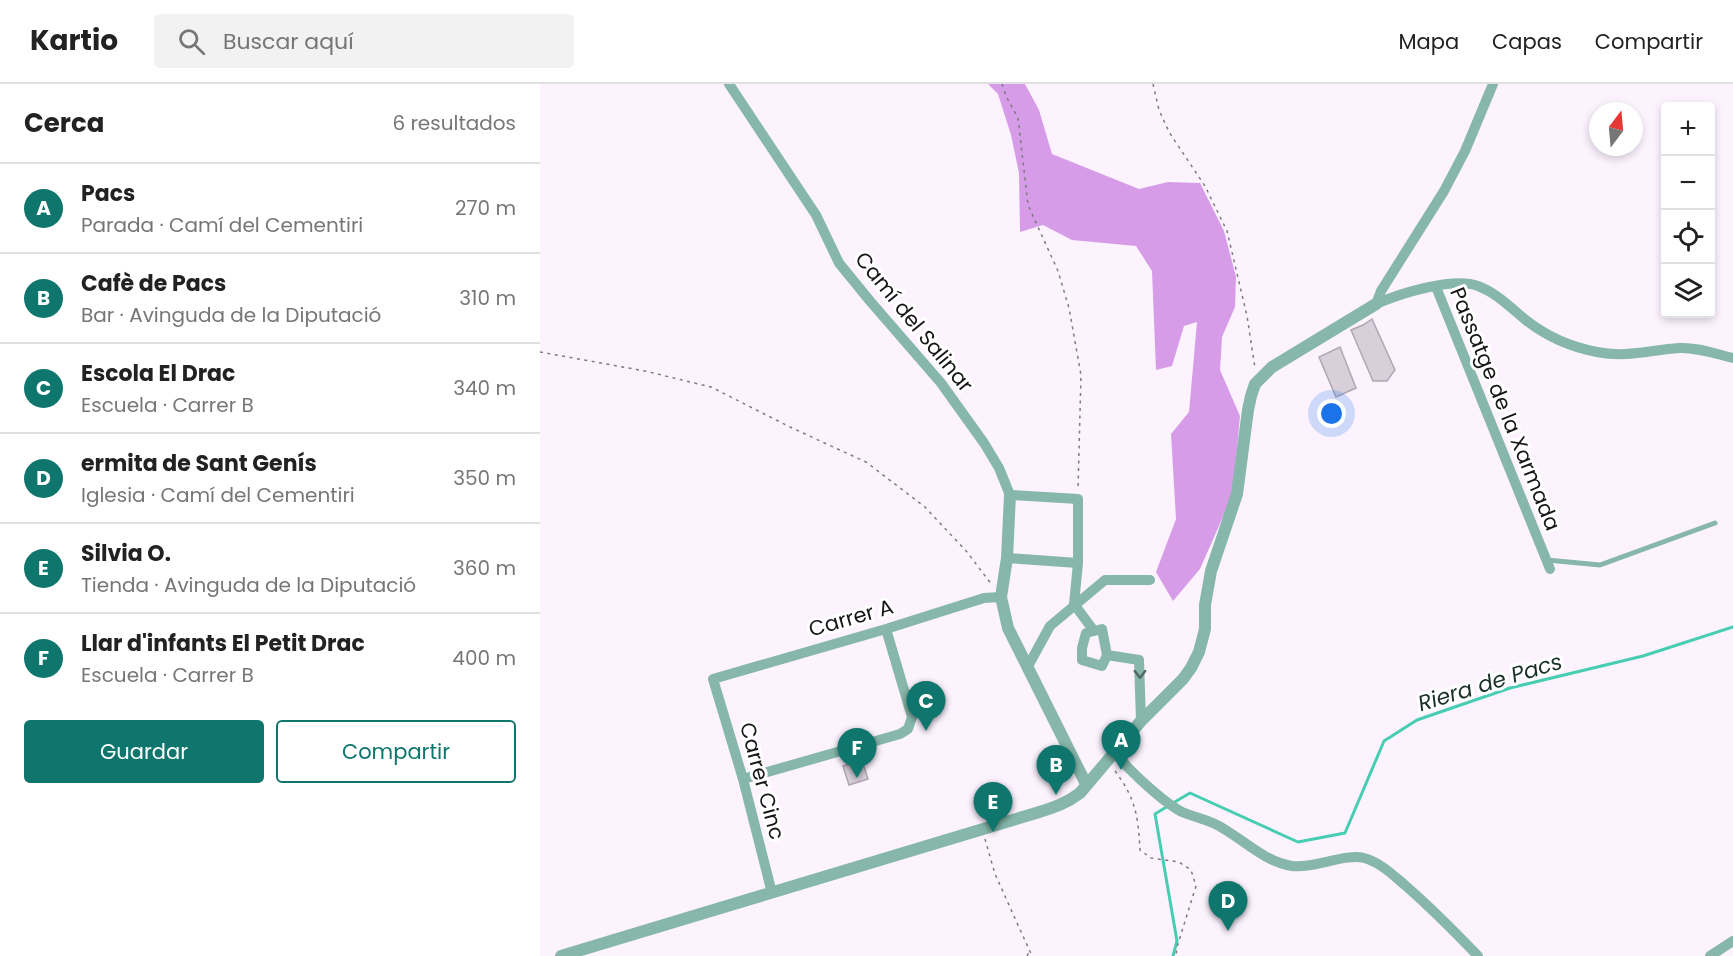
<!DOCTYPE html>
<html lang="es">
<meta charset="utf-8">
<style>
body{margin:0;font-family:Poppins,sans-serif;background:#f2f2f2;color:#222}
.controls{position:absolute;right:18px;top:18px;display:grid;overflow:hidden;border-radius:6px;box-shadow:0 3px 9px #0003}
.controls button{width:54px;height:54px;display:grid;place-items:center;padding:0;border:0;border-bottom:2px solid #e0e0e0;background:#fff;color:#222;font:30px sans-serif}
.compass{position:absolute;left:1049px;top:18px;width:54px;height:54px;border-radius:50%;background:#fff;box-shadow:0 3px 9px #0003;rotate:16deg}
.you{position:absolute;left:792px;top:330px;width:21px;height:21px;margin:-15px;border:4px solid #fff;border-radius:50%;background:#1a73e8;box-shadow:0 0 0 9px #1a73e833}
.badge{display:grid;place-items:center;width:39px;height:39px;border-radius:50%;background:#0f766e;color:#fff;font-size:20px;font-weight:700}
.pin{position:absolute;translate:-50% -50px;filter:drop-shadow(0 2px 3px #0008)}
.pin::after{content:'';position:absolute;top:32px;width:21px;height:18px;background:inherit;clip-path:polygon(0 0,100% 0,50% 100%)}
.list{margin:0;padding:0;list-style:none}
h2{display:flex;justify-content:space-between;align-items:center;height:78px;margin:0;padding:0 24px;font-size:26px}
h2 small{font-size:20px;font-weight:400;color:#767676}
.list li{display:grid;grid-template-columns:39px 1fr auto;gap:18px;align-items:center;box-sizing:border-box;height:90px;padding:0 24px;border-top:2px solid #e0e0e0}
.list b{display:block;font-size:22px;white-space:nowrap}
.list p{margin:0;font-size:20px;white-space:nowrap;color:#767676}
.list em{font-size:20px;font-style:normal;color:#767676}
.actions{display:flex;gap:12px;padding:18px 24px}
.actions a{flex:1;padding:14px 0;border:2px solid #0f766e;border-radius:6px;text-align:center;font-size:21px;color:#0f766e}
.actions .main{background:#0f766e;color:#fff}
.icon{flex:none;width:33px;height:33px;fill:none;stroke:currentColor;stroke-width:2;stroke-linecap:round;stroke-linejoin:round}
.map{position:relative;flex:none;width:1193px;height:872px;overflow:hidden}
header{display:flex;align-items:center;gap:36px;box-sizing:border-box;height:84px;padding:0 30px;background:#fff;border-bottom:2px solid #e0e0e0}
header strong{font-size:28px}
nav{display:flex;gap:33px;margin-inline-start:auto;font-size:21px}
.search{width:420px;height:54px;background:#f2f2f2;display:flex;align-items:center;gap:15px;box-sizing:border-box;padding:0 21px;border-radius:6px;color:#767676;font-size:22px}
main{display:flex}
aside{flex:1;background:#fff}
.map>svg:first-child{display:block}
.forest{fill:#d79ce8}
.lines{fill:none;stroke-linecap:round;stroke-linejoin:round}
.stream{stroke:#47cdb1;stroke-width:3}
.building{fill:#d8cfda;stroke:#afa7b2;stroke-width:1.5}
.path{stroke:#7f7981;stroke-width:1.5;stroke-dasharray:3 4.5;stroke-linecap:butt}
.service{stroke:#86b7aa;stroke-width:5}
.minor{stroke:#86b7aa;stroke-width:10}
.tertiary{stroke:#86b7aa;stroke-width:12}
.oneway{stroke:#4f6662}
.labels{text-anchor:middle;stroke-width:6;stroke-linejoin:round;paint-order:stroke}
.street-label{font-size:21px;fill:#181519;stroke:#fff}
.water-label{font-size:22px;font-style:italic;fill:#1a302a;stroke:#fff}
</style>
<header>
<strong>Kartio</strong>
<div class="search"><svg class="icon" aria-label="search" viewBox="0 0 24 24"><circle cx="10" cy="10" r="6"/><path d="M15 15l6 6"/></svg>Buscar aquí</div>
<nav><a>Mapa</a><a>Capas</a><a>Compartir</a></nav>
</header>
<main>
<aside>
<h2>Cerca<small>6 resultados</small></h2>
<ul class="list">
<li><span class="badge">A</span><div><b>Pacs</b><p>Parada · Camí del Cementiri</p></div><em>270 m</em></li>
<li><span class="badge">B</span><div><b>Cafè de Pacs</b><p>Bar · Avinguda de la Diputació</p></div><em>310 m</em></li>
<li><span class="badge">C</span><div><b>Escola El Drac</b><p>Escuela · Carrer B</p></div><em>340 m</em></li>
<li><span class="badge">D</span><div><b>ermita de Sant Genís</b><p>Iglesia · Camí del Cementiri</p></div><em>350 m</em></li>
<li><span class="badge">E</span><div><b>Silvia O.</b><p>Tienda · Avinguda de la Diputació</p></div><em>360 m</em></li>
<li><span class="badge">F</span><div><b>Llar d'infants El Petit Drac</b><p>Escuela · Carrer B</p></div><em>400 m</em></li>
</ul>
<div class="actions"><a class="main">Guardar</a><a>Compartir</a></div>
</aside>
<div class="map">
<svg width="1193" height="872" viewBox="0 0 1193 872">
<rect width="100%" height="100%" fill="#fcf3ff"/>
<!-- forest -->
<path class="forest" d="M 448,0 L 485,0 L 499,26 L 512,70 L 599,105 L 628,98 L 660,99 L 684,147 L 696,193 L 695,223 L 682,253 L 680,286 L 700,332 L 693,410 L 660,485 L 633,517 L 616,488 L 636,435 L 631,350 L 649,328 L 657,238 L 644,242 L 632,282 L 616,286 L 612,187 L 596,162 L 532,156 L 503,141 L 480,148 L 479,89 L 471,51 L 458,10 Z"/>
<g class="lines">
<!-- stream -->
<path class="stream" d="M 633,719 L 650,709 L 758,758 L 805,749 L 844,657 L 877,636 L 970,604 L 1103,572 L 1193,543
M 628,722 L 615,730 L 637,857 L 633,872"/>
</g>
<!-- building -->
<path class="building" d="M 832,235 L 855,286 L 847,297 L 833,297 L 811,246 L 823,241 Z
M 800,263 L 816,304 L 796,313 L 779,273 Z
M 322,676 L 328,695 L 309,701 L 303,682 Z"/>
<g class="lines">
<!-- path -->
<path class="path" d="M 462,0 L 466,12 L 478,34 L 488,121 L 518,187 L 529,224 L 541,291 L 538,405
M 613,0 L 619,26 L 629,48 L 665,102 L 687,147 L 707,232 L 715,284
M 0,268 L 105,287 L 171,303 L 252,344 L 326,378 L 385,423 L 427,468 L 452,501
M 575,687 C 596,715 598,732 600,766 L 611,774 L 639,778 L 651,786 L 656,802 L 637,863 L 636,872
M 445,755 L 455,790 L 492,872
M 487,872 L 489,868"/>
<!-- service -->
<path class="service" d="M 1007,476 L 1060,481 L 1175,439"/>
<!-- minor -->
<path class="minor" d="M 189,0 L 276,131 L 299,179 L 330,217 L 401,299 L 444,359 L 459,384 L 470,411 L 538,415 L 538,479 L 534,520 L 554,547
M 896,203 L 1010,485
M 836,220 C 861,209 913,193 938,202 C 957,209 972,225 987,237 C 1009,254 1030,263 1057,268 C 1086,274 1110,266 1139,264 C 1157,263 1176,270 1193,274
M 836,220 L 841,207 L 904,107 L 925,67 L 953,0
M 467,474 L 538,479
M 562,545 L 567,571 L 562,582 L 542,576 L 542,564 L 546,549 Z
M 567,571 L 599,576 L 601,637
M 487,584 L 510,542 L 565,496 L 610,496
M 574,667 C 587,685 623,718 642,728 C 656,734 672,736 684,745 C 706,758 726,778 752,782 C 773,785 806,769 824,774 C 840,778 854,792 866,802 C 891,824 915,848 938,872
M 203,695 L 360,650 L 368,645 L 372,633 L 346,545
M 232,809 L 203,695 L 173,595 L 346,545 L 444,514 L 461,513
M 1170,872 L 1193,857"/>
<!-- tertiary -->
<path class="tertiary" d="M 470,411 L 467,474 L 461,513 L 468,544 L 546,700
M 21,872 L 496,729 C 512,724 526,720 540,709 L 601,637 L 643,595 L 651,584 L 659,568 L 665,545 L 665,521 L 671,487 L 697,410 L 708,326 L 711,312 L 715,300 L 732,283 L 836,220"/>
</g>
<!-- one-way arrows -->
<defs><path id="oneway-chevron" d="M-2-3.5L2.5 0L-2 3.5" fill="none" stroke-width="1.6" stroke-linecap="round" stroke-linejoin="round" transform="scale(1.5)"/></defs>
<use class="oneway" href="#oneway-chevron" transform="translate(600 590) rotate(89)"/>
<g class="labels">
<!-- street labels -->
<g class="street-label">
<text transform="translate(374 238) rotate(51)" y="7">Camí del Salinar</text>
<text transform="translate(965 325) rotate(68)" y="7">Passatge de la Xarmada</text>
<text transform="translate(311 534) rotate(-16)" y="7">Carrer A</text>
<text transform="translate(222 697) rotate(75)" y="7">Carrer Cinc</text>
</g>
<!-- water labels -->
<g class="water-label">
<text transform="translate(950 598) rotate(-17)" y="8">Riera de Pacs</text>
</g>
</g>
</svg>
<div class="controls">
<button>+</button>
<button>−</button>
<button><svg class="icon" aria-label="locate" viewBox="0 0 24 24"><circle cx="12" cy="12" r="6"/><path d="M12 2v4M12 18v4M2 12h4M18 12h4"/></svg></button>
<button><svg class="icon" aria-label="layers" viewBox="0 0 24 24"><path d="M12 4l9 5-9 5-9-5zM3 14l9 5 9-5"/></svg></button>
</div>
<svg class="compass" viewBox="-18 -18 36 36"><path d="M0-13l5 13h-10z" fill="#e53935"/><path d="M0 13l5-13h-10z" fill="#767676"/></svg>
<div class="you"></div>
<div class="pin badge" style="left:581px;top:686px">A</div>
<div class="pin badge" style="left:516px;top:711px">B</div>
<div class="pin badge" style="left:386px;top:647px">C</div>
<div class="pin badge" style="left:688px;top:847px">D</div>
<div class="pin badge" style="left:453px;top:748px">E</div>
<div class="pin badge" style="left:317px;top:694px">F</div>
</div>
</main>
